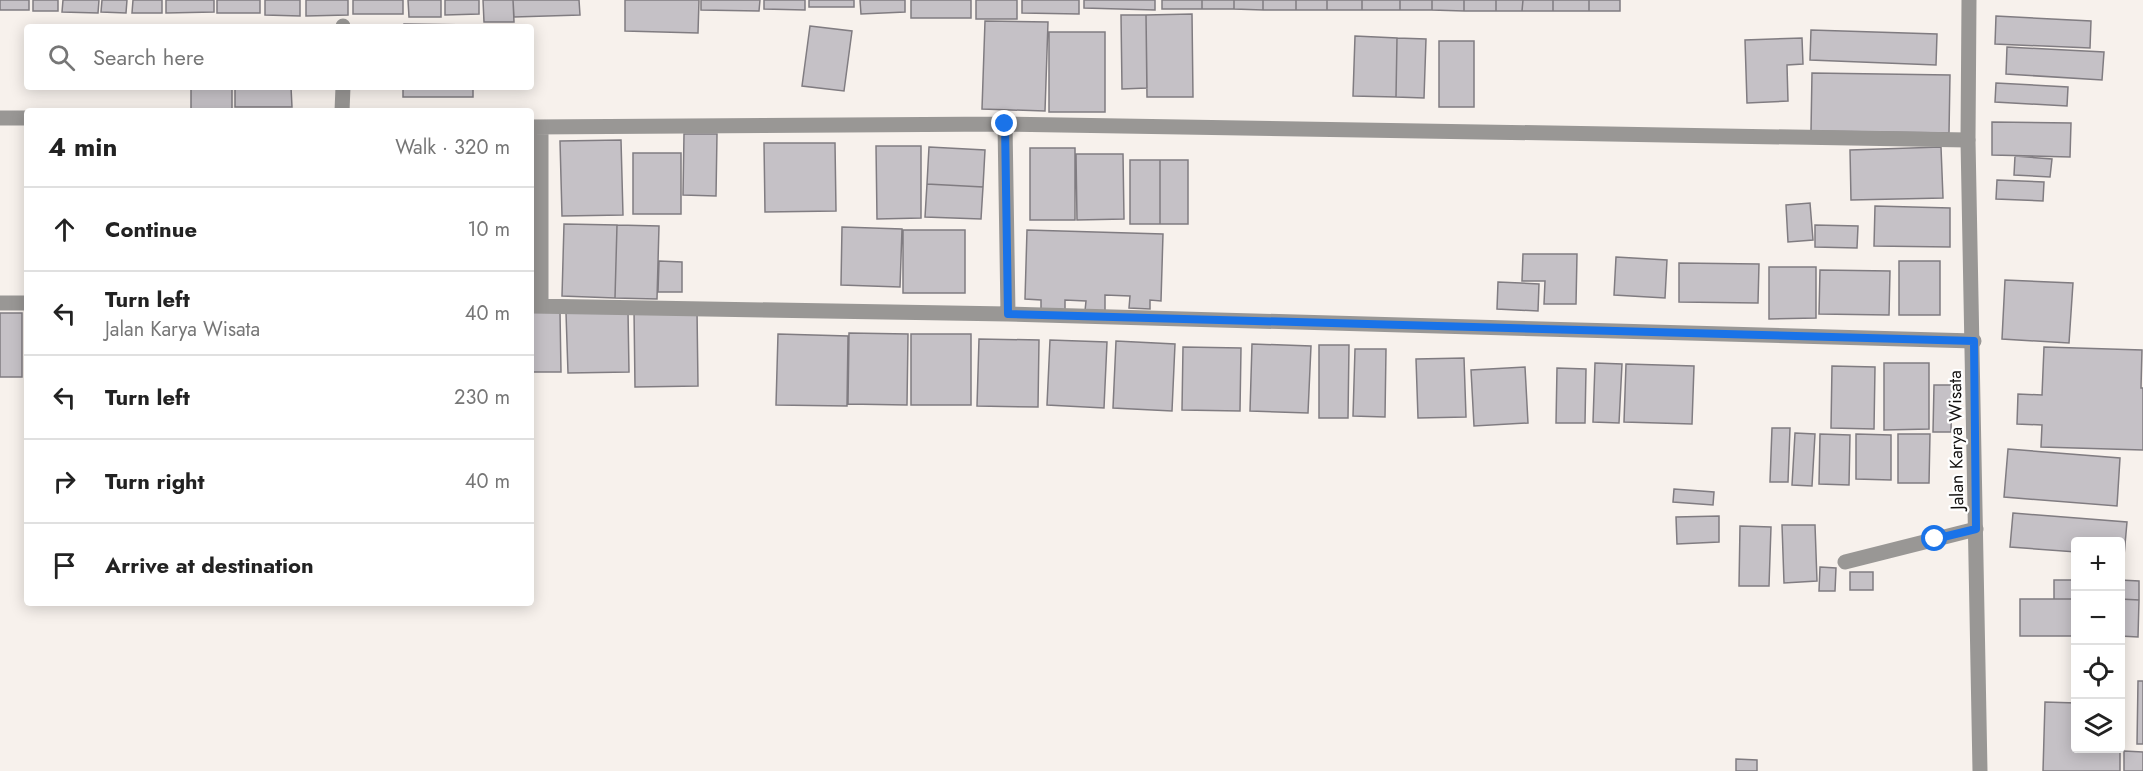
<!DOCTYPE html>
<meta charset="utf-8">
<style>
body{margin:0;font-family:Jost,sans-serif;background:#f2f2f2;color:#222}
.controls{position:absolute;right:18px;bottom:18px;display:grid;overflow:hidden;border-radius:6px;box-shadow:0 3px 15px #0003}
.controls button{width:54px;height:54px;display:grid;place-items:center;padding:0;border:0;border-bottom:2px solid #e0e0e0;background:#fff;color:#222;font:30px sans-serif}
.stop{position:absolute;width:18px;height:18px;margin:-14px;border:4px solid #1a73e8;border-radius:50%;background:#fff}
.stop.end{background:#1a73e8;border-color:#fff;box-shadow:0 2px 6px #0008}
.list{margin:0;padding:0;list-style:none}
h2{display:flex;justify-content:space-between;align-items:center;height:78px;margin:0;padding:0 24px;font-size:26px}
h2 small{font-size:20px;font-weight:400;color:#767676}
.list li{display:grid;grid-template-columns:39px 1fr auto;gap:18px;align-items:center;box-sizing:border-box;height:84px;padding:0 24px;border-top:2px solid #e0e0e0}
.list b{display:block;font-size:22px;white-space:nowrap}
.list p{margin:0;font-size:20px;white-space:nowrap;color:#767676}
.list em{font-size:20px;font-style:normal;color:#767676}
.icon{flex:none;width:33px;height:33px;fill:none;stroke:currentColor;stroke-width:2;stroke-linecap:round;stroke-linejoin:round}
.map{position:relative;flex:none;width:2143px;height:771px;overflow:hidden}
.search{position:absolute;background:#fff;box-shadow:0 3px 15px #0003;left:24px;top:24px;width:510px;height:66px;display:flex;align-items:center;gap:15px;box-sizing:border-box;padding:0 21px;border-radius:6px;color:#767676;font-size:22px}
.panel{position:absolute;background:#fff;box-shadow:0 3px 15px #0003;left:24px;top:108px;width:510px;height:498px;border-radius:6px}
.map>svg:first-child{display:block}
.building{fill:#c5c1c6;stroke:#807c81;stroke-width:1.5}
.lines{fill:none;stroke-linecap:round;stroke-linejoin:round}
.service{stroke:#999795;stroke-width:15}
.minor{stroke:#999795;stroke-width:15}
.tertiary{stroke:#999795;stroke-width:15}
.route{stroke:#1a73e8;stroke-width:8}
.labels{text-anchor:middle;stroke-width:4.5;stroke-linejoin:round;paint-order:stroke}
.street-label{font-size:18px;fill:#12100f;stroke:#fff}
</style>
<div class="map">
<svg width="2143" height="771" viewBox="0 0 2143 771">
<rect width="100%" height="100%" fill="#f7f1ec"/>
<!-- building -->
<path class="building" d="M 0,0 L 29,0 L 29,10 L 0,10 Z
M 33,0 L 58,0 L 58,11 L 33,11 Z
M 63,0 L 99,0 L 98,13 L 62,12 Z
M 102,0 L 127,0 L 126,13 L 101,12 Z
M 133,0 L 162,0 L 162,13 L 132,13 Z
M 166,0 L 214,0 L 214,12 L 166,13 Z
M 217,0 L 260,0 L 260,13 L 217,13 Z
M 265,0 L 300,0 L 300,16 L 265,15 Z
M 306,0 L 348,0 L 348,15 L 306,16 Z
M 353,0 L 403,0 L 403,14 L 353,14 Z
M 408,0 L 441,0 L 441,17 L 409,17 Z
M 445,0 L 479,0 L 479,14 L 445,15 Z
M 483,0 L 513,0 L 514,22 L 484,22 Z
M 513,0 L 579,0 L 580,15 L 514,17 Z
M 625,0 L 699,0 L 698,33 L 625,31 Z
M 701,0 L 760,0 L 759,11 L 701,10 Z
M 764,0 L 805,0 L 805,10 L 764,9 Z
M 809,0 L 854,0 L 854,7 L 809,7 Z
M 860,0 L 905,0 L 905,12 L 861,14 Z
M 911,0 L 971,0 L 971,18 L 911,18 Z
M 976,0 L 1017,0 L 1017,19 L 976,19 Z
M 1022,0 L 1079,0 L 1079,14 L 1022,13 Z
M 1084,0 L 1155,0 L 1155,10 L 1084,8 Z
M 1162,0 L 1202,0 L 1202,9 L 1162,9 Z
M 1202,0 L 1234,0 L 1234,9 L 1202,9 Z
M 1234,0 L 1263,0 L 1263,10 L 1234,9 Z
M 1263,0 L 1296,0 L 1296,10 L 1263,10 Z
M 1296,0 L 1327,0 L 1327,10 L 1296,10 Z
M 1327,0 L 1362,0 L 1362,10 L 1327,10 Z
M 1362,0 L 1400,0 L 1400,10 L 1362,10 Z
M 1400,0 L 1432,0 L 1432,10 L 1400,10 Z
M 1432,0 L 1464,0 L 1464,11 L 1432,10 Z
M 1464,0 L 1496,0 L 1496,11 L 1464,11 Z
M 1496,0 L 1523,0 L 1522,11 L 1496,11 Z
M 1523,0 L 1553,0 L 1553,11 L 1522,11 Z
M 1553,0 L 1589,0 L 1589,11 L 1553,11 Z
M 1589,0 L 1620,0 L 1620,11 L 1589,11 Z
M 1192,14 L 1193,97 L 1147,97 L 1146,15 Z
M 1121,15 L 1146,15 L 1147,88 L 1122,89 Z
M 1996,16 L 2091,21 L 2090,48 L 1995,44 Z
M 985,21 L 1048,22 L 1045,111 L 982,109 Z
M 404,24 L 474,25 L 474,27 L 404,27 Z
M 234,25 L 291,25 L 291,27 L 235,27 Z
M 810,26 L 852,31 L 844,91 L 802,86 Z
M 1811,30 L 1937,34 L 1936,65 L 1810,60 Z
M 1049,32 L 1105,32 L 1105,112 L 1049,112 Z
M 1355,36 L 1397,38 L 1396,97 L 1353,96 Z
M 1397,38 L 1426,39 L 1424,98 L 1396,97 Z
M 1802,38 L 1803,64 L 1787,65 L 1788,101 L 1747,103 L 1745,40 Z
M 1439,41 L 1474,41 L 1474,107 L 1439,107 Z
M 2007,47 L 2104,52 L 2102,80 L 2006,74 Z
M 1812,73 L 1950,75 L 1949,133 L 1811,131 Z
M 1996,83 L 2068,87 L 2067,106 L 1995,102 Z
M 191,87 L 232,87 L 232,109 L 191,109 Z
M 235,87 L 291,87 L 292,107 L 235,107 Z
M 403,87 L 473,87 L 473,97 L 403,97 Z
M 1992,122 L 2071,123 L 2070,157 L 1992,155 Z
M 684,134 L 717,134 L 716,196 L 683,195 Z
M 621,140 L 623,215 L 562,216 L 560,141 Z
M 764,143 L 835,143 L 836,211 L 765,212 Z
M 876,146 L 921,146 L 921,218 L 877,219 Z
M 929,147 L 985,150 L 983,187 L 927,184 Z
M 1941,147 L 1943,198 L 1851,200 L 1850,150 Z
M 1030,148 L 1075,148 L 1075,220 L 1030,220 Z
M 633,153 L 681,153 L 681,214 L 633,214 Z
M 1076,154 L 1123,154 L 1124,219 L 1077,220 Z
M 2015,156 L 2052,159 L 2050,177 L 2014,175 Z
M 1130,160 L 1160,160 L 1160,224 L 1130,224 Z
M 1160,160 L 1188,160 L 1188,224 L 1160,224 Z
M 1997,180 L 2044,182 L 2043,201 L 1996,199 Z
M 927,184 L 983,187 L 981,219 L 925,217 Z
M 1810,203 L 1813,240 L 1788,242 L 1786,205 Z
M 1875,206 L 1950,208 L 1950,247 L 1874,246 Z
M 564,224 L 617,225 L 615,298 L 562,296 Z
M 617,225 L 659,226 L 657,299 L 615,298 Z
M 1815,225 L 1858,226 L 1857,248 L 1815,247 Z
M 842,227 L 902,229 L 900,287 L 841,285 Z
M 903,230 L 965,230 L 965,293 L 903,293 Z
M 1027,230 L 1163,234 L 1161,301 L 1150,300 L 1150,309 L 1129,308 L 1130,296 L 1105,295 L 1105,311 L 1085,311 L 1086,301 L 1065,300 L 1065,311 L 1041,310 L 1041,300 L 1025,299 Z
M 1523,254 L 1577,254 L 1576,304 L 1544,304 L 1545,281 L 1522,281 Z
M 1616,257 L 1667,260 L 1665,298 L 1614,295 Z
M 659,261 L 682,262 L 682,292 L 658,292 Z
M 1899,261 L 1940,261 L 1940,315 L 1899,315 Z
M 1679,263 L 1759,264 L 1758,303 L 1679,302 Z
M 1769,267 L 1816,267 L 1816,318 L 1769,319 Z
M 1820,270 L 1890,271 L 1889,315 L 1819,314 Z
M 2005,280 L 2073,283 L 2069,343 L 2002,339 Z
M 1498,282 L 1539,284 L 1538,311 L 1497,309 Z
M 634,310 L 697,310 L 698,386 L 635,387 Z
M 628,311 L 629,372 L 568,373 L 566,313 Z
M 531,312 L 560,312 L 561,372 L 531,372 Z
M 0,313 L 22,313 L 22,377 L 0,377 Z
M 849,333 L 908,334 L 907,405 L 848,404 Z
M 778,334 L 848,336 L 847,406 L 776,405 Z
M 911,334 L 971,334 L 971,405 L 911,405 Z
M 979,339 L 1039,340 L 1038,407 L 977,406 Z
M 1050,340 L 1107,342 L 1104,408 L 1047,405 Z
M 1116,341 L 1175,344 L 1172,411 L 1113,408 Z
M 1252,344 L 1311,346 L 1308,413 L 1250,411 Z
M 1319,345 L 1349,345 L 1348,418 L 1319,418 Z
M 1183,347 L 1241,348 L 1240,411 L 1182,410 Z
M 2044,347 L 2142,350 L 2141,388 L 2143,388 L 2143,450 L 2041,447 L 2042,425 L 2017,424 L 2018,394 L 2042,395 Z
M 1355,349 L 1386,349 L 1385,417 L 1353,416 Z
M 1464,358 L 1466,417 L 1418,418 L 1416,359 Z
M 1595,363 L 1622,364 L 1619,423 L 1593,422 Z
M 1884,363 L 1929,363 L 1929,429 L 1884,430 Z
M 1626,364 L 1694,366 L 1692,424 L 1624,422 Z
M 1832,366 L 1875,367 L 1874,429 L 1831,428 Z
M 1525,367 L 1528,423 L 1474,426 L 1471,370 Z
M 1557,368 L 1586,369 L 1585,423 L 1556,423 Z
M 1934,385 L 1952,385 L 1951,432 L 1933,432 Z
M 1772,428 L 1790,428 L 1788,482 L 1770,482 Z
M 1795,433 L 1815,434 L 1812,486 L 1792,485 Z
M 1820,434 L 1850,435 L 1849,485 L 1819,484 Z
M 1856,434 L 1891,435 L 1891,480 L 1856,479 Z
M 1898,434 L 1930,434 L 1929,483 L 1898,483 Z
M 2008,449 L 2120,458 L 2117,506 L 2004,497 Z
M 1674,489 L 1714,492 L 1713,505 L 1673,502 Z
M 2013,513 L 2127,522 L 2124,556 L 2120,556 L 2120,542 L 2076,542 L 2076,552 L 2010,547 Z
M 1719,516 L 1719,542 L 1677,544 L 1676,517 Z
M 1782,525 L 1815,525 L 1817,581 L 1784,583 Z
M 1740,526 L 1771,527 L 1769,586 L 1739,586 Z
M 1820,567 L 1836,568 L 1835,591 L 1819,591 Z
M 1850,572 L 1873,572 L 1873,590 L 1850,590 Z
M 2054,580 L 2076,580 L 2076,599 L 2054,599 Z
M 2120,580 L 2139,581 L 2139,600 L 2120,599 Z
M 2020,599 L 2076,599 L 2076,636 L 2020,636 Z
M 2120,599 L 2139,600 L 2138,637 L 2120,636 Z
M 2138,681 L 2143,681 L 2143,744 L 2137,744 Z
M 2045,702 L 2076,703 L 2076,748 L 2120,748 L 2120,771 L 2043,771 Z
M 2124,751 L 2143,752 L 2143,771 L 2124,771 Z
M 1736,759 L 1757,760 L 1757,771 L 1736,771 Z"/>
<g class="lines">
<!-- service -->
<path class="service" d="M 343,27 L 343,26
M 342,111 L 343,87
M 1845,562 L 1976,529"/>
<!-- minor -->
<path class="minor" d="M 0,118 L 27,118
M 1005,124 L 1008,314
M 531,127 L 1005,124 L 1968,140
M 541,127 L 541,306
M 0,303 L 27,303
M 531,306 L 1008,314 L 1974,341"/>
<!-- tertiary -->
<path class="tertiary" d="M 1969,0 L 1968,140 L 1980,771"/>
</g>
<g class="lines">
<!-- route -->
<path class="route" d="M 1005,124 L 1008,314 L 1974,341 L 1976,529 L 1935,539"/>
</g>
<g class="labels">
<!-- street labels -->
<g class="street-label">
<text transform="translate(1956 440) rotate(-91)" y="6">Jalan Karya Wisata</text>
</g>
</g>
</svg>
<div class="controls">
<button>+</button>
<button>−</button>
<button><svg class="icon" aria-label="locate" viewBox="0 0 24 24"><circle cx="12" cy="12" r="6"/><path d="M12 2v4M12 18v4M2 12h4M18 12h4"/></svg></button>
<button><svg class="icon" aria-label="layers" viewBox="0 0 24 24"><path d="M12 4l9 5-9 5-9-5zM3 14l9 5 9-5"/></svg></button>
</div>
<div class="stop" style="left:1935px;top:539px"></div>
<div class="stop end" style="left:1005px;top:124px"></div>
<div class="search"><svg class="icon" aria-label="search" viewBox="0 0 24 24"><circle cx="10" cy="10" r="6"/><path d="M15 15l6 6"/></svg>Search here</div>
<section class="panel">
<h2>4 min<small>Walk · 320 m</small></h2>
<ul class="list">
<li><svg class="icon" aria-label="ahead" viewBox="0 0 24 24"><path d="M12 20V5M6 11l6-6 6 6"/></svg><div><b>Continue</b></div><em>10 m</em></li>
<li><svg class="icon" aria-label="left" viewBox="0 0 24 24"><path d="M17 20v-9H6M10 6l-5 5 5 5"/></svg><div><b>Turn left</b><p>Jalan Karya Wisata</p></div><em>40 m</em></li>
<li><svg class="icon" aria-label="left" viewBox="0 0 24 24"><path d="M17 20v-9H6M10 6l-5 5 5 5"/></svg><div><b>Turn left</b></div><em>230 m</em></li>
<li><svg class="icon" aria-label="right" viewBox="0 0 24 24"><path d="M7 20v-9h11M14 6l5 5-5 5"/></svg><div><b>Turn right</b></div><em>40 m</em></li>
<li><svg class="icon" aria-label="arrive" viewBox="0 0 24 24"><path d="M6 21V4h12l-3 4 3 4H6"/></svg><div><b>Arrive at destination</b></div></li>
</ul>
</section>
</div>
